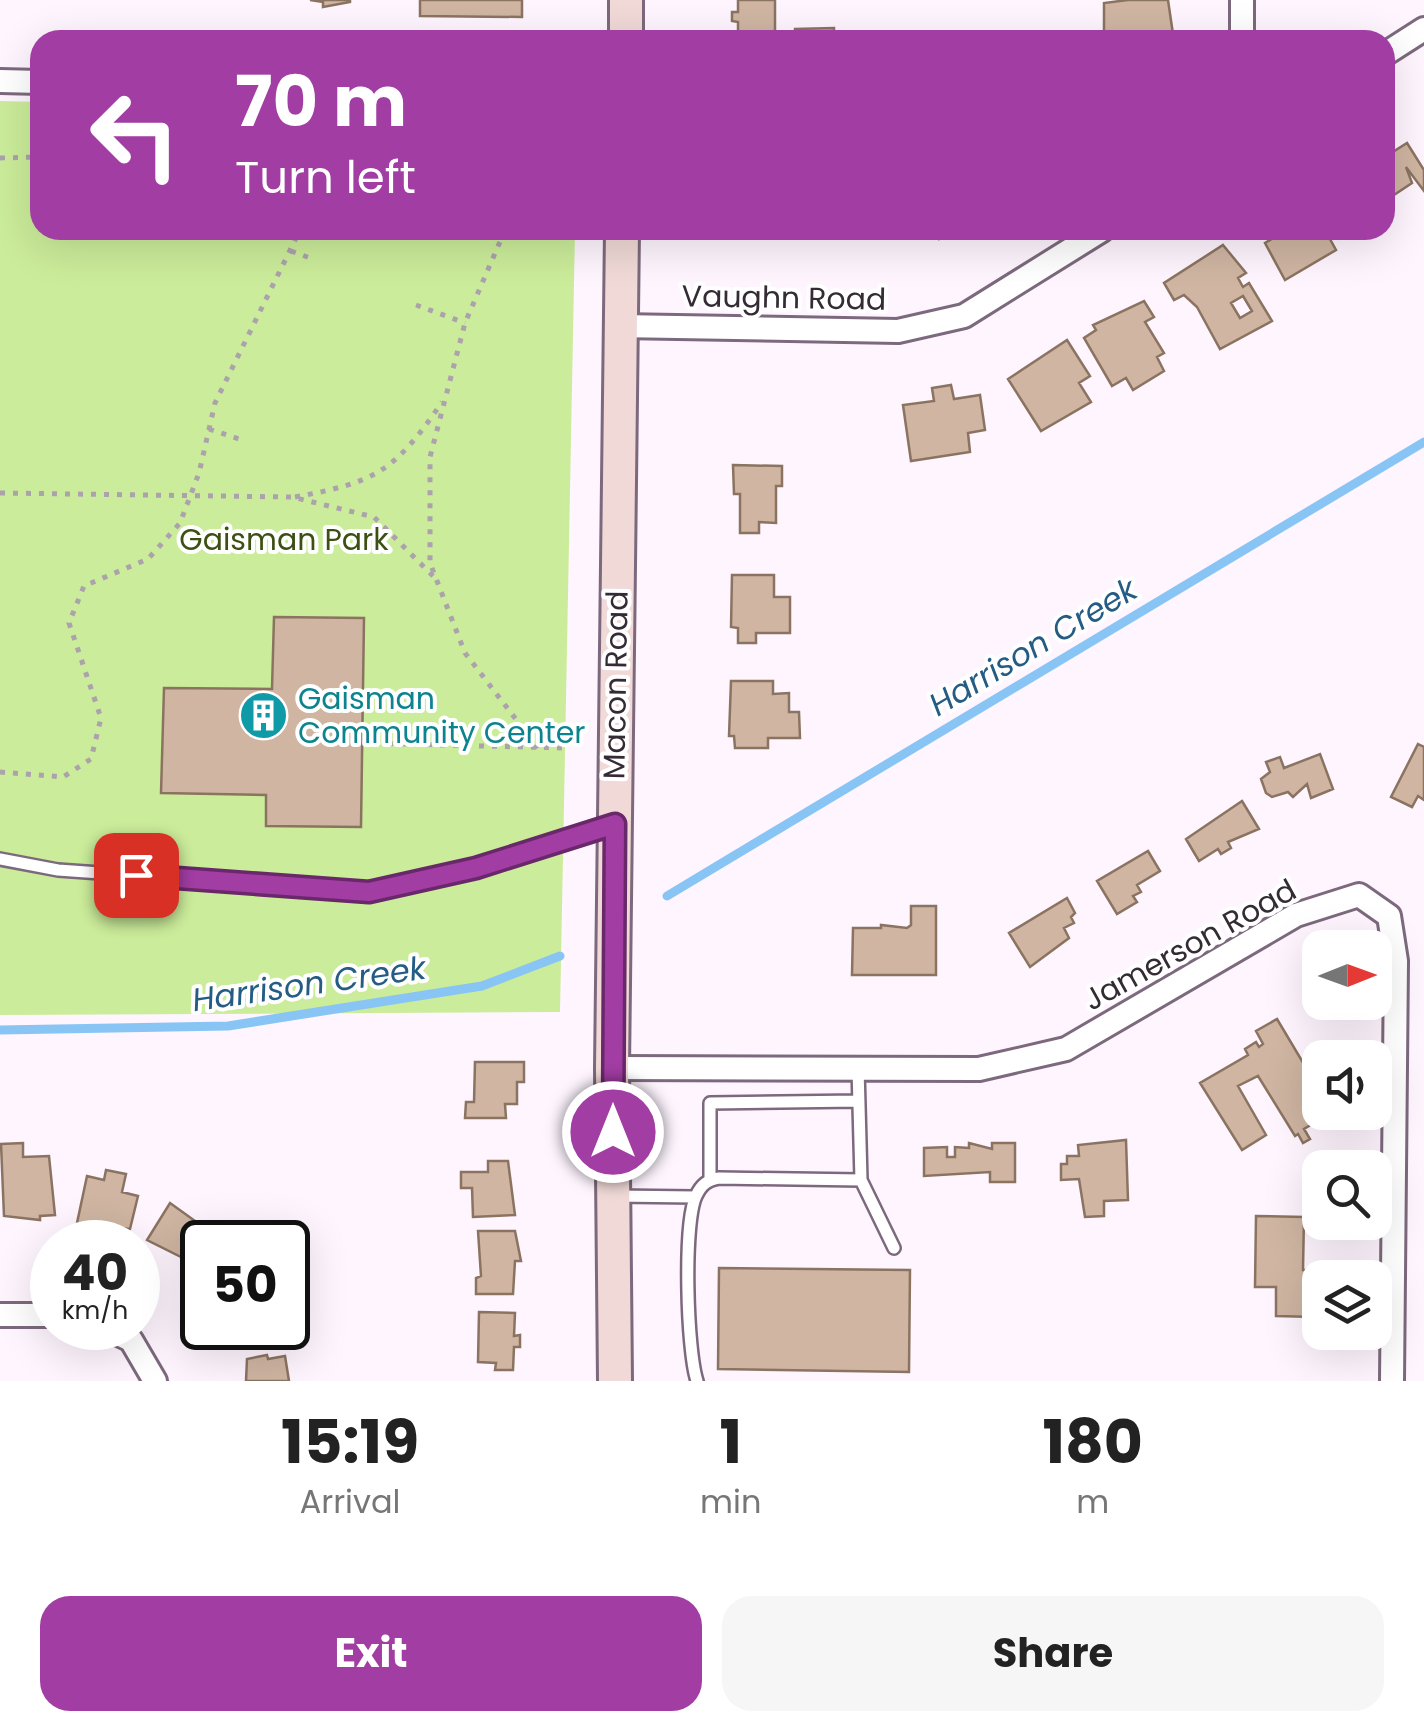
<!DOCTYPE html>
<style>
:root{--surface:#fff;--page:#f6f6f6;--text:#222;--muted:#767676;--accent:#a13da3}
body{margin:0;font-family:Poppins,sans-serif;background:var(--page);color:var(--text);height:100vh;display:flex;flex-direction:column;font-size:38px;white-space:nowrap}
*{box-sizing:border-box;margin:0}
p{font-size:32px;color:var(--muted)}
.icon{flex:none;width:55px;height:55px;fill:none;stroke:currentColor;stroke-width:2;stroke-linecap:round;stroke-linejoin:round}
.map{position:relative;height:1381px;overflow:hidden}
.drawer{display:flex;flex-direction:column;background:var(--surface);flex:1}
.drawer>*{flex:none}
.top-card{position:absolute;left:30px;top:30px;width:1365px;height:210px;border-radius:30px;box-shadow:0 10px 40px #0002;background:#a13da3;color:#fff;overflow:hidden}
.needle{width:65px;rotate:89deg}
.fabs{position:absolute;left:1302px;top:930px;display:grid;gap:20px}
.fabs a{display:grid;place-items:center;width:90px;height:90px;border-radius:20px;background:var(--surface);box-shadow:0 10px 40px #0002;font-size:50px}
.speed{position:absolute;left:30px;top:1220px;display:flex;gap:20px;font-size:50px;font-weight:700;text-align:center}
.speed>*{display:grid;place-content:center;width:130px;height:130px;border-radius:50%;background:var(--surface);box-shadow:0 10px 40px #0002;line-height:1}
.speed small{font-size:25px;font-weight:400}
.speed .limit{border:5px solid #111;border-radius:15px;background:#fff;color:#111}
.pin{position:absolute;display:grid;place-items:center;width:85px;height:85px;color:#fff;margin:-42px;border-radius:20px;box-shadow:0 5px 15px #0006}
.me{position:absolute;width:110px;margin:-55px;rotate:0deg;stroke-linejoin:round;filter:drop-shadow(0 0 8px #0008)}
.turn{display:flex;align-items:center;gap:35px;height:210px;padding:0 40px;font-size:45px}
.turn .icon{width:130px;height:130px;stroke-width:2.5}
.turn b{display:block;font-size:70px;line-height:85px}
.eta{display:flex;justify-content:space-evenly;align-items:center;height:170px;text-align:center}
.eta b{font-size:60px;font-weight:700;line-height:70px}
.cta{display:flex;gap:20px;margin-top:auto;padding:20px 40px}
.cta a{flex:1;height:115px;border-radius:30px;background:var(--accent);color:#fff;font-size:40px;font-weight:700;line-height:115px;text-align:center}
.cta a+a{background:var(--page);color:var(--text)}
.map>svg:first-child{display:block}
</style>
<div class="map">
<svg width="1424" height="1381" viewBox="0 0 1424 1381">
<rect width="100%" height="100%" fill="#fef5ff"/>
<path fill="#cbec9a" d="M0,101l40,1v128h535l-15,782 -560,3z"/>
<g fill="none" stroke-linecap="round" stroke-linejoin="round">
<path stroke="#88c5f5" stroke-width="9" d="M667,896l757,-454
M0,1030l228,-4 254,-40 78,-30"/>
</g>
<path fill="#cfb5a2" stroke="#8b7361" stroke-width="2.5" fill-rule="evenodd" d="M310,0h40v2l-27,5v-5z
M420,0h102v17l-102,-1z
M738,0h37v40h-37v-18l-6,-1v-9h6z
M1128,0h40l5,34h-69v-31z
M834,28v12h-39v-11z
M1407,143l17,27v21l-18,-24 6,16 -27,18v-44z
M933,230h21l-15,9z
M1287,230h38l11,20 -51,30 -20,-37z
M1223,245l23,28 -8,5 5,9 6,-4 23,38 -52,28 -23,-42 -13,-12 -10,5 -10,-17zM1243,296l9,15 -12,7 -9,-15z
M1144,301l10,16 -9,5 19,31 -7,4 7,14 -31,19 -7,-12 -14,8 -28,-48 12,-8 -3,-5z
M1067,340l23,36 -11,7 12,19 -50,29 -33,-52z
M951,385l3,14 26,-4 5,35 -17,3 2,19 -59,9 -8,-56 31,-4 -2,-13z
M733,465l49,1v20h-6v37l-17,-1v11h-19v-39h-6z
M732,575h42v22h16v36h-34v10h-18v-15l-7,-1z
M274,617l90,1 -3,209 -95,-1v-31l-105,-2 3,-105 108,1z
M731,681h42v13l16,-1v19h10l1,26h-32v10h-33l-1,-12h-5z
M1418,744l6,3v53l-6,-4 -6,11 -21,-10z
M1320,754l13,35 -22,9 -4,-14 -14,13 -5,-5 -16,5 -6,-4 -5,-14 9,-7 -4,-10 14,-5 4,11z
M1242,801l17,28 -31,13 3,6 -10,6 -3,-5 -19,12 -13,-22z
M1148,851l12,20 -23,14 4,7 -8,4 4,6 -20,12 -20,-33z
M1067,898l8,15 -4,4 3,6 -10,5 5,10 -39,29 -21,-34z
M911,906h25v69h-84l1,-47h28v-3l26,3 4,-3z
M1277,1019l43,72 -7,8 11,18 -20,12 6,10 -7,4 -5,-9 -3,2 -37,-60 -20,10 28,49 -24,15 -42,-67 48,-28 -3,-6 11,-7 3,5 4,-3 -7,-13z
M475,1062h49v20h-7v22h-12l1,14h-41l1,-16h8z
M1126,1140l2,60 -24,1v15l-19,1 -6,-38 -18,1v-16h6v-8h12l-1,-11z
M23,1143v14l26,-1 6,59 -15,1v4l-36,-4 -3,-72z
M969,1143l23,6v-6h23v39h-25v-10l-66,4v-28l23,-1v10h8v-10l14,1z
M488,1161h20l7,54 -42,2 -1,-29h-11v-16h27z
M106,1170l20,4 -4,18 16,4 -8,33 -53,-6 10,-47 17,4z
M170,1203l39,28 -8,13v23l-54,-27z
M1256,1216l48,1 -1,53h9l3,47 -39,-1v-29h-21z
M478,1231h37l6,30h-6l-2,33h-37v-16l5,-2z
M719,1268l191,2 -1,102 -191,-3z
M479,1312l36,1 -1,23 6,-1v12h-6l-1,23h-18l1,-7 -18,-1z
M267,1355l1,4 17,-3 4,25h-43l1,-22z"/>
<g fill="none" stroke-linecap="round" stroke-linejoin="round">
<defs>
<path id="lane" d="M0,859l58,11 311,22 107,-24 135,-42
M710,1180v-77l149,-2
M861,1180l33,68
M615,1196l80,1
M697,1381c-10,-30 -14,-157 -1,-185 5,-11 11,-16 23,-18l142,2 -3,-112"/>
<path id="street" d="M1242,40v-40
M1385,54l39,-25
M0,81l40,1
M619,326l279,5 66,-15 138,-86
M612,1068l367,1 87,-20 230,-134 63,-20 30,21 7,45 -4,420
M0,1315h52
M106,1328l25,12 24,41"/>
<path id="secondary" d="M626,40v-40
M615,1381l-3,-313 10,-838"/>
</defs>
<use href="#lane" stroke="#7d697d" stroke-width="16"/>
<use href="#street" stroke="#7d697d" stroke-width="28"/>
<use href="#secondary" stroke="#7d697d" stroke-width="38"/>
<path stroke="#aba2ac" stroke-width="5" stroke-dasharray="5 8" stroke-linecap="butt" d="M0,158l40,-1
M505,230l-40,93 -35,134v106l35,90 73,95
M291,251l19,7
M416,305l49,18
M209,429l30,10
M0,493l292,4 82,20 60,60
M295,497c82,-15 100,-26 147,-95
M362,743l203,5
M0,772l63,5 28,-18 10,-41 -32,-95 15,-37 64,-27 32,-36 19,-50 16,-70 85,-173"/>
<use href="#lane" stroke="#fff" stroke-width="11"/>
<use href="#street" stroke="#fff" stroke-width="22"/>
<use href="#secondary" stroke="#f0d9d7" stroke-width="32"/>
</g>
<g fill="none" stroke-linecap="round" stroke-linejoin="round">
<defs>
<path id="route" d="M136,875l233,17 107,-24 139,-44 -2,308"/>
</defs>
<use href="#route" stroke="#69286a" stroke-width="25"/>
<use href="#route" stroke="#a13da3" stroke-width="18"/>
</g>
<defs>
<symbol id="building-disc" viewBox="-11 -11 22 22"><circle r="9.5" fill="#0f9aa8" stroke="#fff"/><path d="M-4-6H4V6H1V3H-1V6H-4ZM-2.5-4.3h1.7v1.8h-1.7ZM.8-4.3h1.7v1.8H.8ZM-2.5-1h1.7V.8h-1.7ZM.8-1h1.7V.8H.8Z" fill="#fff"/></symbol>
</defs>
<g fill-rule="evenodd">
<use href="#building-disc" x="236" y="688" width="55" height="55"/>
</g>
<g text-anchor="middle" stroke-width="8" stroke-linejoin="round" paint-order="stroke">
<g font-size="30" fill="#342b34" stroke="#fff">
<text transform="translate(784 298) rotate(1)" y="10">Vaughn Road</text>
<text transform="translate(616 685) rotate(-89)" y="10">Macon Road</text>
<text transform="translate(1190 945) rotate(-29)" y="10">Jamerson Road</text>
</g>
<g font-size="30" fill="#3c5014" stroke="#fff">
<text x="284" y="550">Gaisman Park</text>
</g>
<g font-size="30" fill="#0d838f" stroke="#fff" text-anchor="start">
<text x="298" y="709">Gaisman<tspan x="298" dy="34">Community Center</tspan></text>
</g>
<g font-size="32" font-style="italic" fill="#245c84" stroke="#fff">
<text transform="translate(1033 647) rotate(-31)" y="11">Harrison Creek</text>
<text transform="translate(309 984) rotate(-8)" y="11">Harrison Creek</text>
</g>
</g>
</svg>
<div class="fabs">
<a><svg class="needle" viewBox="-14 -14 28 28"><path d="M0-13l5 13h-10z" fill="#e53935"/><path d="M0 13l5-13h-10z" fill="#767676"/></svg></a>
<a><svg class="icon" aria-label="sound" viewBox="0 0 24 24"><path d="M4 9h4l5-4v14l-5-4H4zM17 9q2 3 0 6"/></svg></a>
<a><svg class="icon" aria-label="search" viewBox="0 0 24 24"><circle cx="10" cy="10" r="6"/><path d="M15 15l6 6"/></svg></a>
<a><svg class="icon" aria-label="layers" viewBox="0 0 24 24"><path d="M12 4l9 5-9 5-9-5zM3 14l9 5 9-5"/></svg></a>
</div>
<div class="speed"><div>40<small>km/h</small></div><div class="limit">50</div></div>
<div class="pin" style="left:136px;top:875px;background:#d93025"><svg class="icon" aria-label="arrive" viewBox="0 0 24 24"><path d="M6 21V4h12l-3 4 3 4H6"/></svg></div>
<svg class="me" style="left:613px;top:1132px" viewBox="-20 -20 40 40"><circle r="17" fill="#a13da3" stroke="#fff" stroke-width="3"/><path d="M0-11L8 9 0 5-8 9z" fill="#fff"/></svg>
<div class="top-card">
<div class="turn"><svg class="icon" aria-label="left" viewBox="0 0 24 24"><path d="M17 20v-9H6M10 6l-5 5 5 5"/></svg><div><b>70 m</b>Turn left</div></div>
</div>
</div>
<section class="drawer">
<div class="eta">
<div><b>15:19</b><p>Arrival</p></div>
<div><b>1</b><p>min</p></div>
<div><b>180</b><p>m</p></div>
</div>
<div class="cta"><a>Exit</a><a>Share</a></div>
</section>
